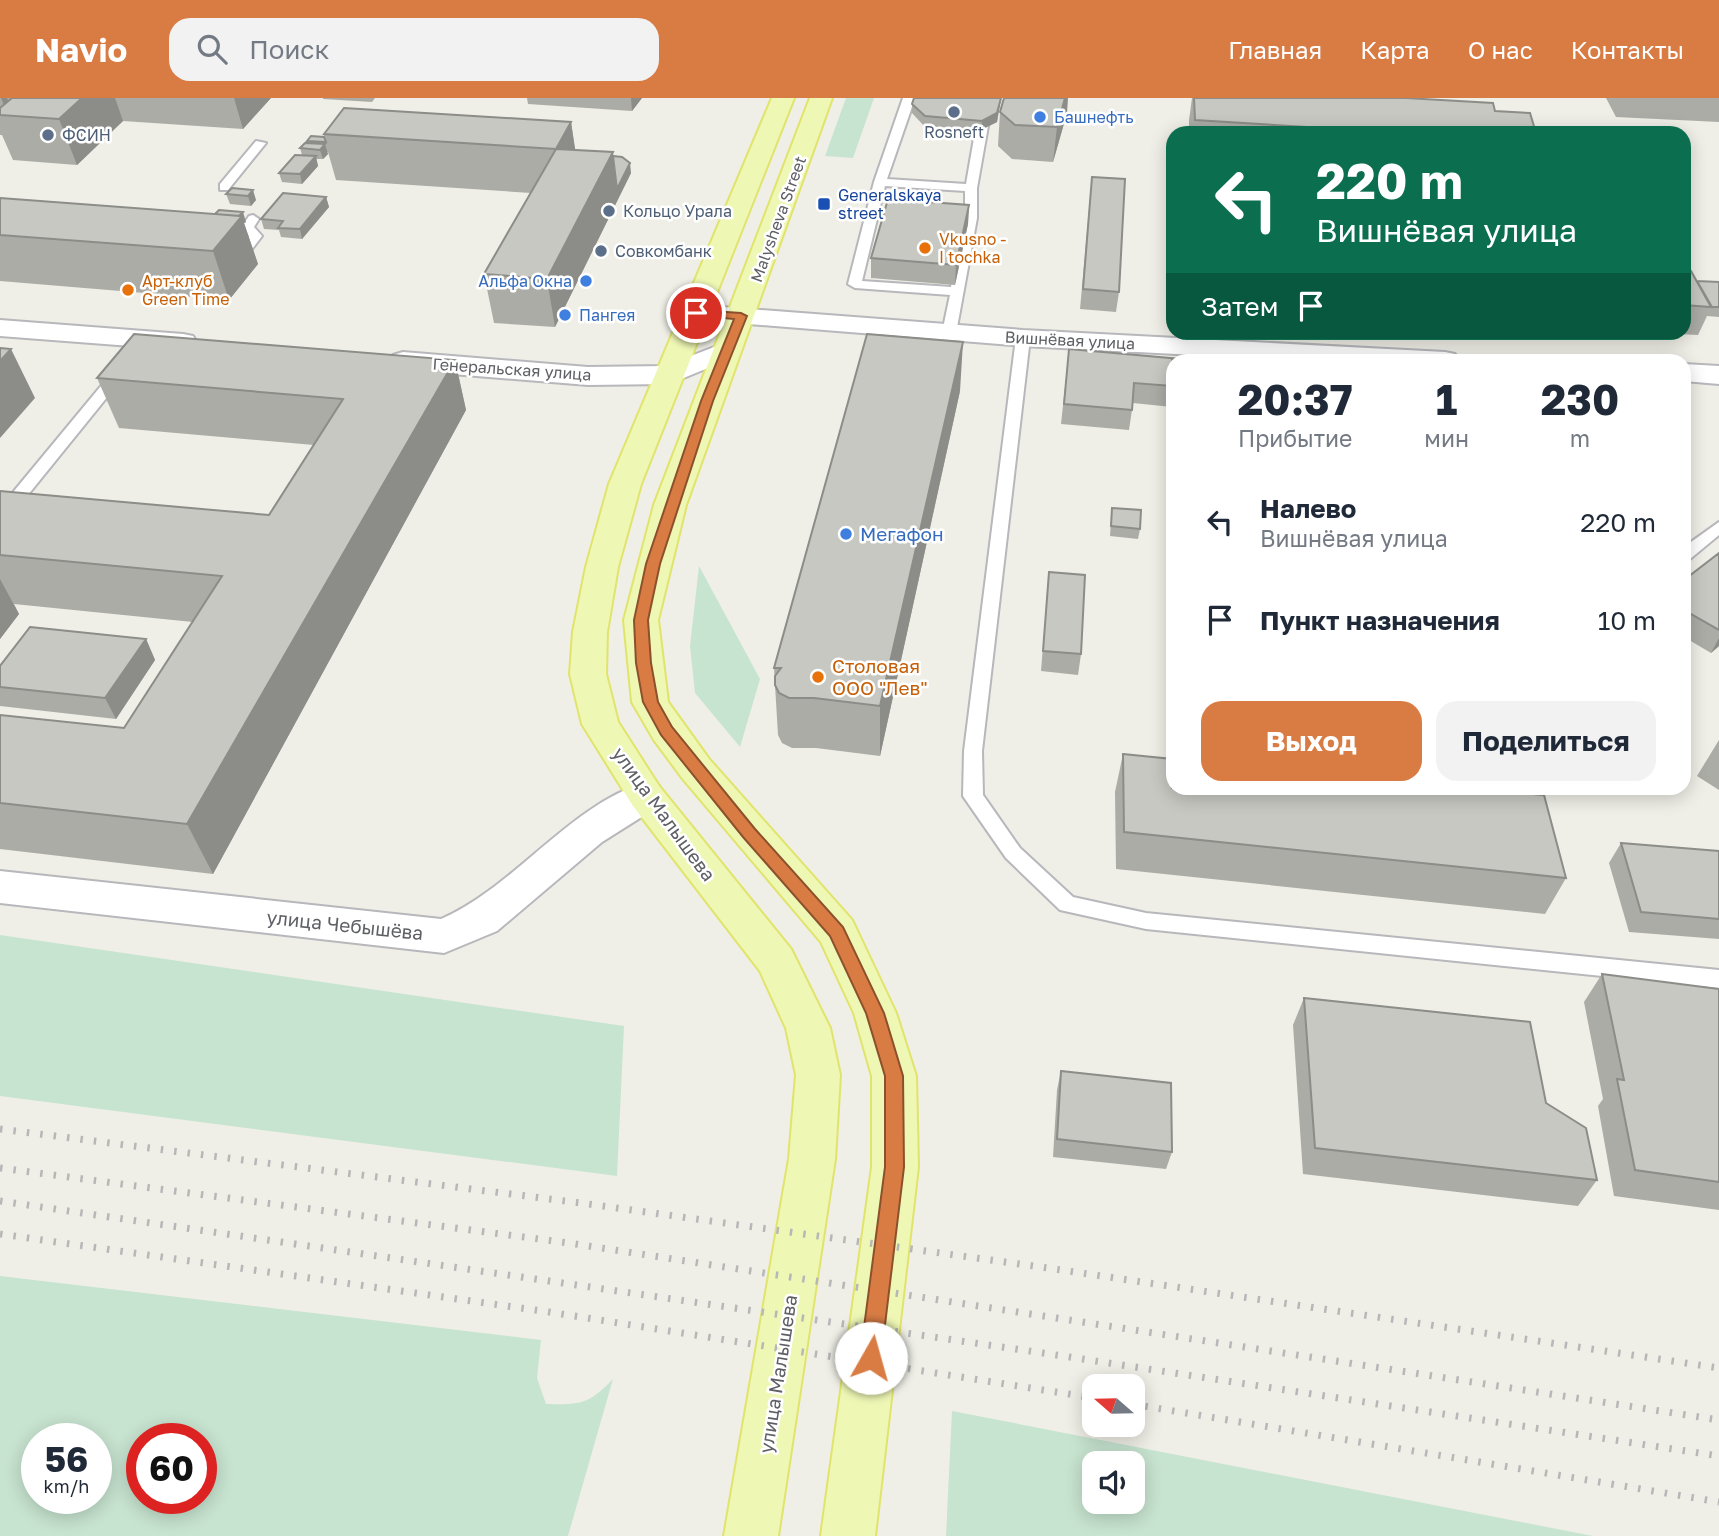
<!DOCTYPE html>
<html lang="ru">
<meta charset="utf-8">
<style>
:root{--surface:#fff;--page:#f2f2f3;--text:#1f2937;--muted:#747a83;--accent:#d87c44}
body{margin:0;font-family:"Golos Text",sans-serif;background:var(--page);color:var(--text);height:100vh;display:flex;flex-direction:column;font-size:26px;white-space:nowrap}
*{box-sizing:border-box;margin:0}
p{font-size:23px;color:var(--muted)}
.icon{flex:none;width:38px;height:38px;fill:none;stroke:currentColor;stroke-width:2;stroke-linecap:round;stroke-linejoin:round}
.map{position:relative;flex:1;overflow:hidden}
.details{position:absolute;left:1166px;top:256px;width:525px;height:441px;display:flex;flex-direction:column;background:var(--surface);border-radius:21px;box-shadow:0 4px 18px #0003}
.details>*{flex:none}
.banner{position:absolute;left:1166px;top:28px;width:525px;height:214px;border-radius:21px;box-shadow:0 4px 18px #0003;background:#0b6e4f;color:#fff;overflow:hidden}
.needle{width:46px;rotate:290deg}
.tools{position:absolute;left:1082px;top:1276px;display:grid;gap:14px}
.tools a{display:grid;place-items:center;width:63px;height:63px;border-radius:14px;background:var(--surface);box-shadow:0 4px 18px #0003;font-size:35px}
.speed{position:absolute;left:21px;top:1325px;display:flex;gap:14px;font-size:35px;font-weight:700;text-align:center}
.speed>*{display:grid;place-content:center;width:91px;height:91px;border-radius:50%;background:var(--surface);box-shadow:0 4px 18px #0003;line-height:1}
.speed small{font-size:18px;font-weight:400}
.speed .limit{border:10px solid #d22;background:#fff;color:#111}
.pin{position:absolute;display:grid;place-items:center;width:60px;height:60px;color:#fff;margin:-30px;border:4px solid #fff;border-radius:50%;box-shadow:0 2px 7px #0007}
.me{position:absolute;width:77px;margin:-38px;rotate:7deg;stroke-linejoin:round;filter:drop-shadow(0 0 5px #0008)}
.turn{display:flex;align-items:center;gap:24px;height:147px;padding:0 35px;font-size:32px}
.turn .icon{width:91px;height:91px;stroke-width:2.5}
.turn b{display:block;font-size:49px;line-height:60px}
.then{display:flex;align-items:center;height:66px;padding:0 35px;background:#0003;gap:14px;font-size:26px}
.eta{display:flex;justify-content:space-evenly;align-items:center;height:119px;text-align:center}
.eta b{font-size:42px;font-weight:700;line-height:49px}
.button{display:flex;gap:14px;margin-top:auto;padding:14px 35px}
.button a{flex:1;height:80px;border-radius:21px;background:var(--accent);color:#fff;font-size:28px;font-weight:700;line-height:80px;text-align:center}
.button a+a{background:var(--page);color:var(--text)}
ul{padding:0;list-style:none}
li{display:flex;align-items:center;gap:21px;height:98px;padding:0 35px}
li div{flex:1}
li b{display:block;font-size:26px}
li em{font-style:normal}
header{display:flex;align-items:center;gap:42px;box-sizing:border-box;height:98px;padding:0 35px;background:var(--accent);color:#fff}
header strong{font-size:33px}
nav{display:flex;gap:38px;margin-inline-start:auto;font-size:24px}
.search{width:490px;height:63px;background:var(--page);display:flex;align-items:center;gap:18px;box-sizing:border-box;padding:0 24px;border-radius:21px;color:var(--muted);font-size:26px}
.map>svg:first-child{display:block}
</style>
<header>
<strong>Navio</strong>
<div class="search"><svg class="icon" aria-label="search" viewBox="0 0 24 24"><circle cx="10" cy="10" r="6"/><path d="M15 15l6 6"/></svg>Поиск</div>
<nav><a>Главная</a><a>Карта</a><a>О нас</a><a>Контакты</a></nav>
</header>
<div class="map">
<svg width="1719" height="1438" viewBox="0 0 1719 1438">
<rect width="100%" height="100%" fill="#efefe7"/>
<path fill="#c7e4d0" fill-rule="evenodd" d="M846,0h28l-21,60 -28,-2z
M699,468l61,113 -20,68 -45,-54 -5,-47z
M0,837l624,91 -7,150 -617,-80z
M0,1178l541,64 -4,38 9,26c35,1 43,0 67,-25l-45,157h-568zM96,1340v60h-59v-60zM201,1340v60h-59v-60z
M952,1313l641,125h-647zM1132,1365v39h-38v-39z"/>
<g fill="none" stroke-linecap="round" stroke-linejoin="round">
<defs>
<path id="service" d="M903,0h12l-28,81 79,5 15,-86h12l-16,90v30l-21,115 -7,4 -7,-4 8,-38 -95,-7 -7,-4 26,-102zM885,88l80,5v27l-14,69 -89,-6z
M256,43l10,2 -38,47h-8v-6z
M253,117l6,4 -5,8 8,9 -16,21h-10l-1,-3 14,-18 -8,-8 8,-12z
M1023,236l7,4 -48,413 1,44 37,53 53,49 73,16 573,57v18l-573,-59 -86,-19 -54,-52 -43,-62 1,-45 52,-413z
M120,270l5,1v6l-119,147 -6,1v-15l115,-139z
M1719,424v13l-29,24 -6,1v-13z"/>
<path id="minor" d="M696,207l327,25 422,22 10,2 4,6h-166l-270,-14 -337,-27 -4,-6 4,-6z
M0,222l183,14 10,2 4,6 -4,6 -10,2 -183,-14z
M727,244l10,2 4,6 -4,6 -68,28 -81,1 -185,-15 -10,-3 -4,-6 4,-6 10,-3 185,15 77,-1z
M1684,266l35,2v18l-35,-3z
M646,684l13,4 6,10 -6,10 -57,36 -105,89 -53,22 -444,-50v-32l441,48c74,-32 127,-113 205,-137z"/>
<path id="primary" d="M772,0h22l-153,386 -23,83 -11,65 -1,42 12,48 41,64 132,163 39,79 10,47 -5,84 -57,377h-54l65,-377 7,-84 -10,-47 -26,-57 -127,-165 -51,-82 -12,-50 3,-42 13,-65 23,-83z
M810,0h22l-146,407 -28,115 10,82 41,57 143,161 44,93 20,63 2,91 -43,369h-54l51,-369v-91l-18,-63 -33,-71 -138,-163 -29,-39 -22,-38 -8,-82 30,-115z"/>
</defs>
<use href="#service" stroke="#b7b7bc" stroke-width="4"/>
<use href="#minor" stroke="#b7b7bc" stroke-width="4"/>
<use href="#primary" stroke="#e1e46c" stroke-width="4"/>
<use href="#service" fill="#fff" fill-rule="evenodd"/>
<use href="#minor" fill="#fff" fill-rule="evenodd"/>
<use href="#primary" fill="#eef7b4" fill-rule="evenodd"/>
<path stroke="#b7b7b8" stroke-width="7" stroke-dasharray="2.5 11" stroke-linecap="butt" d="M0,1031l581,74 467,65 671,100
M0,1070l569,75 1150,177
M0,1103l1043,152 676,103
M0,1136l549,78 545,86
M1132,1306l587,98"/>
</g>
<path fill="#acaca7" d="M0,0h271l-28,31 -120,-8 -46,44 -64,-5 -11,-25h-2z
M323,0h52l-3,4 -49,-3z
M527,0h115l-10,13 -104,-7z
M914,0h87l-4,24 -16,8 -57,-4 -12,-13v-9z
M1192,0h214l89,13 41,22h-347v-13z
M1606,0h113v24l-103,-5z
M1000,14l67,1 -14,49 -41,-3 -14,-13z
M571,24l4,28 38,6 18,17 -76,154 -61,-4 -10,-49 47,-81 -195,-13 -8,-28h-1l1,2 -5,5h-7l2,7 -16,18 -20,-2 -3,-9 23,-18 -2,-7 7,-5v-2l17,-4v-3z
M1092,79l27,115 -3,20 -36,-3z
M232,90l24,12 -5,6 -21,-2 -4,-10z
M326,99l3,10 -27,32 -21,-2 -2,-7 -15,-1 -3,-10z
M0,100l246,24 -2,1 14,41 -29,36 -229,-19z
M969,107l-1,19 -13,61 -84,-7v-20z
M1684,172l13,11 22,1v35l-12,-1 -9,19 -62,-3h48z
M1069,251l103,11v47l-39,-4 -4,27 -68,-6z
M455,262l11,50 -253,464 -213,-25v-134l124,13 69,-106 -179,-18 5,10 -19,25v-148l269,24 45,-70 -195,-17 -22,-50z
M960,293l-80,365 -64,-8h-24l-10,-5 -4,-8 -4,-67z
M1112,410l28,21 -2,10 -28,-3z
M1719,455v93l-8,7 -27,-16v-57z
M1049,474l32,82 -3,21 -37,-4z
M146,541l9,21 -39,59 -116,-13v-40z
M1719,642v50l-22,-14z
M1123,656l443,124 -21,36 -429,-45 -1,-77z
M1621,745l98,8v88l-90,-7 -20,-69z
M1602,876l117,15v221l-105,-14 -16,-90 5,-7 -19,-97z
M1304,900l242,105 51,77 -19,26 -275,-32 -10,-149z
M1061,973l111,81 -6,17 -113,-12 4,-67z"/>
<path fill="#8c8c88" d="M1,0h6l8,18 -7,-1z
M82,0h33l8,23 -46,44 -18,-46z
M234,0h37l-28,31z
M631,0h11l-10,13z
M1001,0l-4,24 -16,8 1,-9z
M1065,0h3l-1,15 -14,49 4,-35z
M571,24l7,46 -22,-19z
M325,46l3,10 -5,5 -3,-9z
M613,54l4,37 13,-26 1,10 -76,154 -8,-48z
M316,58l2,10 -16,18 -2,-10z
M253,92l3,10 -5,6 -3,-10z
M326,99l3,10 -27,32 -2,-10z
M969,107l-1,19 -13,61 1,-20z
M243,114l3,10 -2,1 14,41 -29,36 -16,-49z
M963,244l-3,49 -80,365v-50z
M11,251l24,49 -35,40v-77z
M455,262l11,50 -253,464 -26,-50z
M0,481l19,35 -19,25z
M1719,540v8l-8,7z
M146,541l9,21 -39,59 -11,-21z"/>
<path fill="#c8c8c2" stroke="#8c8c88" stroke-width="2" d="M12,0h70l-23,21 -59,-4v-7z
M914,0h87l-4,15 -15,8 -57,-5 -13,-12z
M1004,0h61l-8,29 -42,-2 -15,-13z
M1194,0h212l87,5 2,8 35,2 6,20h-131l-210,-13z
M344,10l227,14 -15,27 -232,-15z
M311,38l13,1 2,5 -19,-1z
M305,45l20,1 -5,6 -20,-2z
M556,51l57,3 -66,127 -63,-5z
M295,57l21,1 -16,18 -21,-1z
M613,58l9,1 8,6 -13,26z
M1092,79l33,2 -6,113 -36,-3z
M232,90l21,2 -5,6 -22,-2z
M283,95l43,4 -26,32 -22,-1 5,-7 -22,-2z
M0,100l242,18 -29,35 -213,-16z
M888,101l81,6 -13,60 -85,-7z
M219,112l24,2 -4,4 -24,-2z
M1684,172l7,1 20,36 -27,-2z
M1697,183l22,1v25h-7z
M134,236l321,26 -268,464 -187,-21v-88l124,13 98,-152 -222,-21v-64l269,24 74,-116 -246,-21z
M867,236l96,8 -83,364 -66,-8h-25l-10,-5 -4,-8v-9l6,-8h-7z
M0,250l11,1 -11,12z
M1069,251l112,10v1h-9v26l-38,-3 -2,27 -68,-6z
M1112,410l29,2 -1,19 -29,-3z
M1719,455v77l-35,-20v-30z
M1049,474l36,3 -4,79 -38,-3z
M30,529l116,12 -41,59 -105,-11v-21z
M1123,656l49,5v29h297l75,7 22,83 -442,-46z
M1621,745l98,8v68l-78,-7z
M1602,876l117,15v193l-84,-12 -18,-91 7,1z
M1304,900l226,24 16,81 40,25 11,52 -282,-32z
M1061,973l110,12 1,69 -115,-13z"/>
<path fill="#d87c44" stroke="#8c512c" stroke-width="2" d="M696,212l45,3 6,3 -34,85 -53,163 -12,56 3,43 7,39 14,25 83,102 88,98 41,86 19,63 1,91 -23,191 -3,7 -7,3 -8,-3 -3,-7 25,-191v-91l-19,-63 -36,-77 -87,-99 -82,-102 -18,-33 -7,-39 -2,-43 12,-56 55,-163 33,-82 -42,-4 -2,-2z"/>
<g fill="#5c6f8a" stroke="#fff" stroke-width="2.5">
<circle cx="954" cy="14" r="7"/>
<circle cx="48" cy="37" r="7"/>
<circle cx="609" cy="113" r="7"/>
<circle cx="601" cy="153" r="7"/>
</g>
<g fill="#3f7fe0" stroke="#fff" stroke-width="2.5">
<circle cx="1040" cy="19" r="7"/>
<circle cx="586" cy="183" r="7"/>
<circle cx="565" cy="217" r="7"/>
<circle cx="846" cy="436" r="7"/>
</g>
<rect fill="#1a4fb4" stroke="#fff" stroke-width="2.5" x="817" y="99" width="14" height="14" rx="3.5"/>
<g fill="#e8710a" stroke="#fff" stroke-width="2.5">
<circle cx="925" cy="150" r="7"/>
<circle cx="128" cy="192" r="7"/>
<circle cx="818" cy="579" r="7"/>
</g>
<g text-anchor="middle" stroke-width="5" stroke-linejoin="round" paint-order="stroke">
<g font-size="16" fill="#366cbe" stroke="#fff" text-anchor="start">
<text x="1054" y="25">Башнефть</text>
<text x="572" y="189" text-anchor="end">Альфа Окна</text>
<text x="579" y="223">Пангея</text>
</g>
<g font-size="16" fill="#4e5e75" stroke="#fff" text-anchor="start">
<text x="954" y="40" text-anchor="middle">Rosneft</text>
<text x="62" y="43">ФСИН</text>
<text x="623" y="119">Кольцо Урала</text>
<text x="615" y="159">Совкомбанк</text>
</g>
<g font-size="16" fill="#164399" stroke="#fff" text-anchor="start">
<text x="838" y="103">Generalskaya<tspan x="838" dy="18">street</tspan></text>
</g>
<g font-size="16" fill="#5f6066" stroke="#fff">
<text transform="translate(778 121) rotate(-70)" y="6">Malysheva Street</text>
<text transform="translate(1070 242) rotate(3)" y="6">Вишнёвая улица</text>
<text transform="translate(512 271) rotate(4)" y="6">Генеральская улица</text>
</g>
<g font-size="16" fill="#c56008" stroke="#fff" text-anchor="start">
<text x="939" y="147">Vkusno -<tspan x="939" dy="18">I tochka</tspan></text>
<text x="142" y="189">Арт-клуб<tspan x="142" dy="18">Green Time</tspan></text>
</g>
<g font-size="19" fill="#366cbe" stroke="#fff" text-anchor="start">
<text x="860" y="443">Мегафон</text>
</g>
<g font-size="19" fill="#c56008" stroke="#fff" text-anchor="start">
<text x="832" y="575">Столовая<tspan x="832" dy="22">ООО "Лев"</tspan></text>
</g>
<g font-size="19" fill="#5f6066" stroke="#fff">
<text transform="translate(664 716) rotate(54)" y="7">улица Малышева</text>
<text transform="translate(345 827) rotate(6)" y="7">улица Чебышёва</text>
<text transform="translate(778 1276) rotate(-81)" y="7">улица Малышева</text>
</g>
</g>
</svg>
<div class="tools">
<a><svg class="needle" viewBox="-14 -14 28 28"><path d="M0-13l5 13h-10z" fill="#e53935"/><path d="M0 13l5-13h-10z" fill="#747a83"/></svg></a>
<a><svg class="icon" aria-label="sound" viewBox="0 0 24 24"><path d="M4 9h4l5-4v14l-5-4H4zM17 9q2 3 0 6"/></svg></a>
</div>
<div class="speed"><div>56<small>km/h</small></div><div class="limit">60</div></div>
<div class="pin" style="left:696px;top:215px;background:#d93025"><svg class="icon" aria-label="arrive" viewBox="0 0 24 24"><path d="M6 21V4h12l-3 4 3 4H6"/></svg></div>
<svg class="me" style="left:871px;top:1260px" viewBox="-20 -20 40 40"><circle r="19" fill="#fff"/><path d="M0-13L10 11 0 6-10 11z" fill="#d87c44"/></svg>
<div class="banner">
<div class="turn"><svg class="icon" aria-label="left" viewBox="0 0 24 24"><path d="M17 20v-9H6M10 6l-5 5 5 5"/></svg><div><b>220 m</b>Вишнёвая улица</div></div>
<div class="then">Затем<svg class="icon" aria-label="arrive" viewBox="0 0 24 24"><path d="M6 21V4h12l-3 4 3 4H6"/></svg></div>
</div>
<section class="details">
<div class="eta">
<div><b>20:37</b><p>Прибытие</p></div>
<div><b>1</b><p>мин</p></div>
<div><b>230</b><p>m</p></div>
</div>
<ul>
<li><svg class="icon" aria-label="left" viewBox="0 0 24 24"><path d="M17 20v-9H6M10 6l-5 5 5 5"/></svg><div><b>Налево</b><p>Вишнёвая улица</p></div><em>220 m</em></li>
<li><svg class="icon" aria-label="arrive" viewBox="0 0 24 24"><path d="M6 21V4h12l-3 4 3 4H6"/></svg><div><b>Пункт назначения</b></div><em>10 m</em></li>
</ul>
<div class="button"><a>Выход</a><a>Поделиться</a></div>
</section>
</div>
